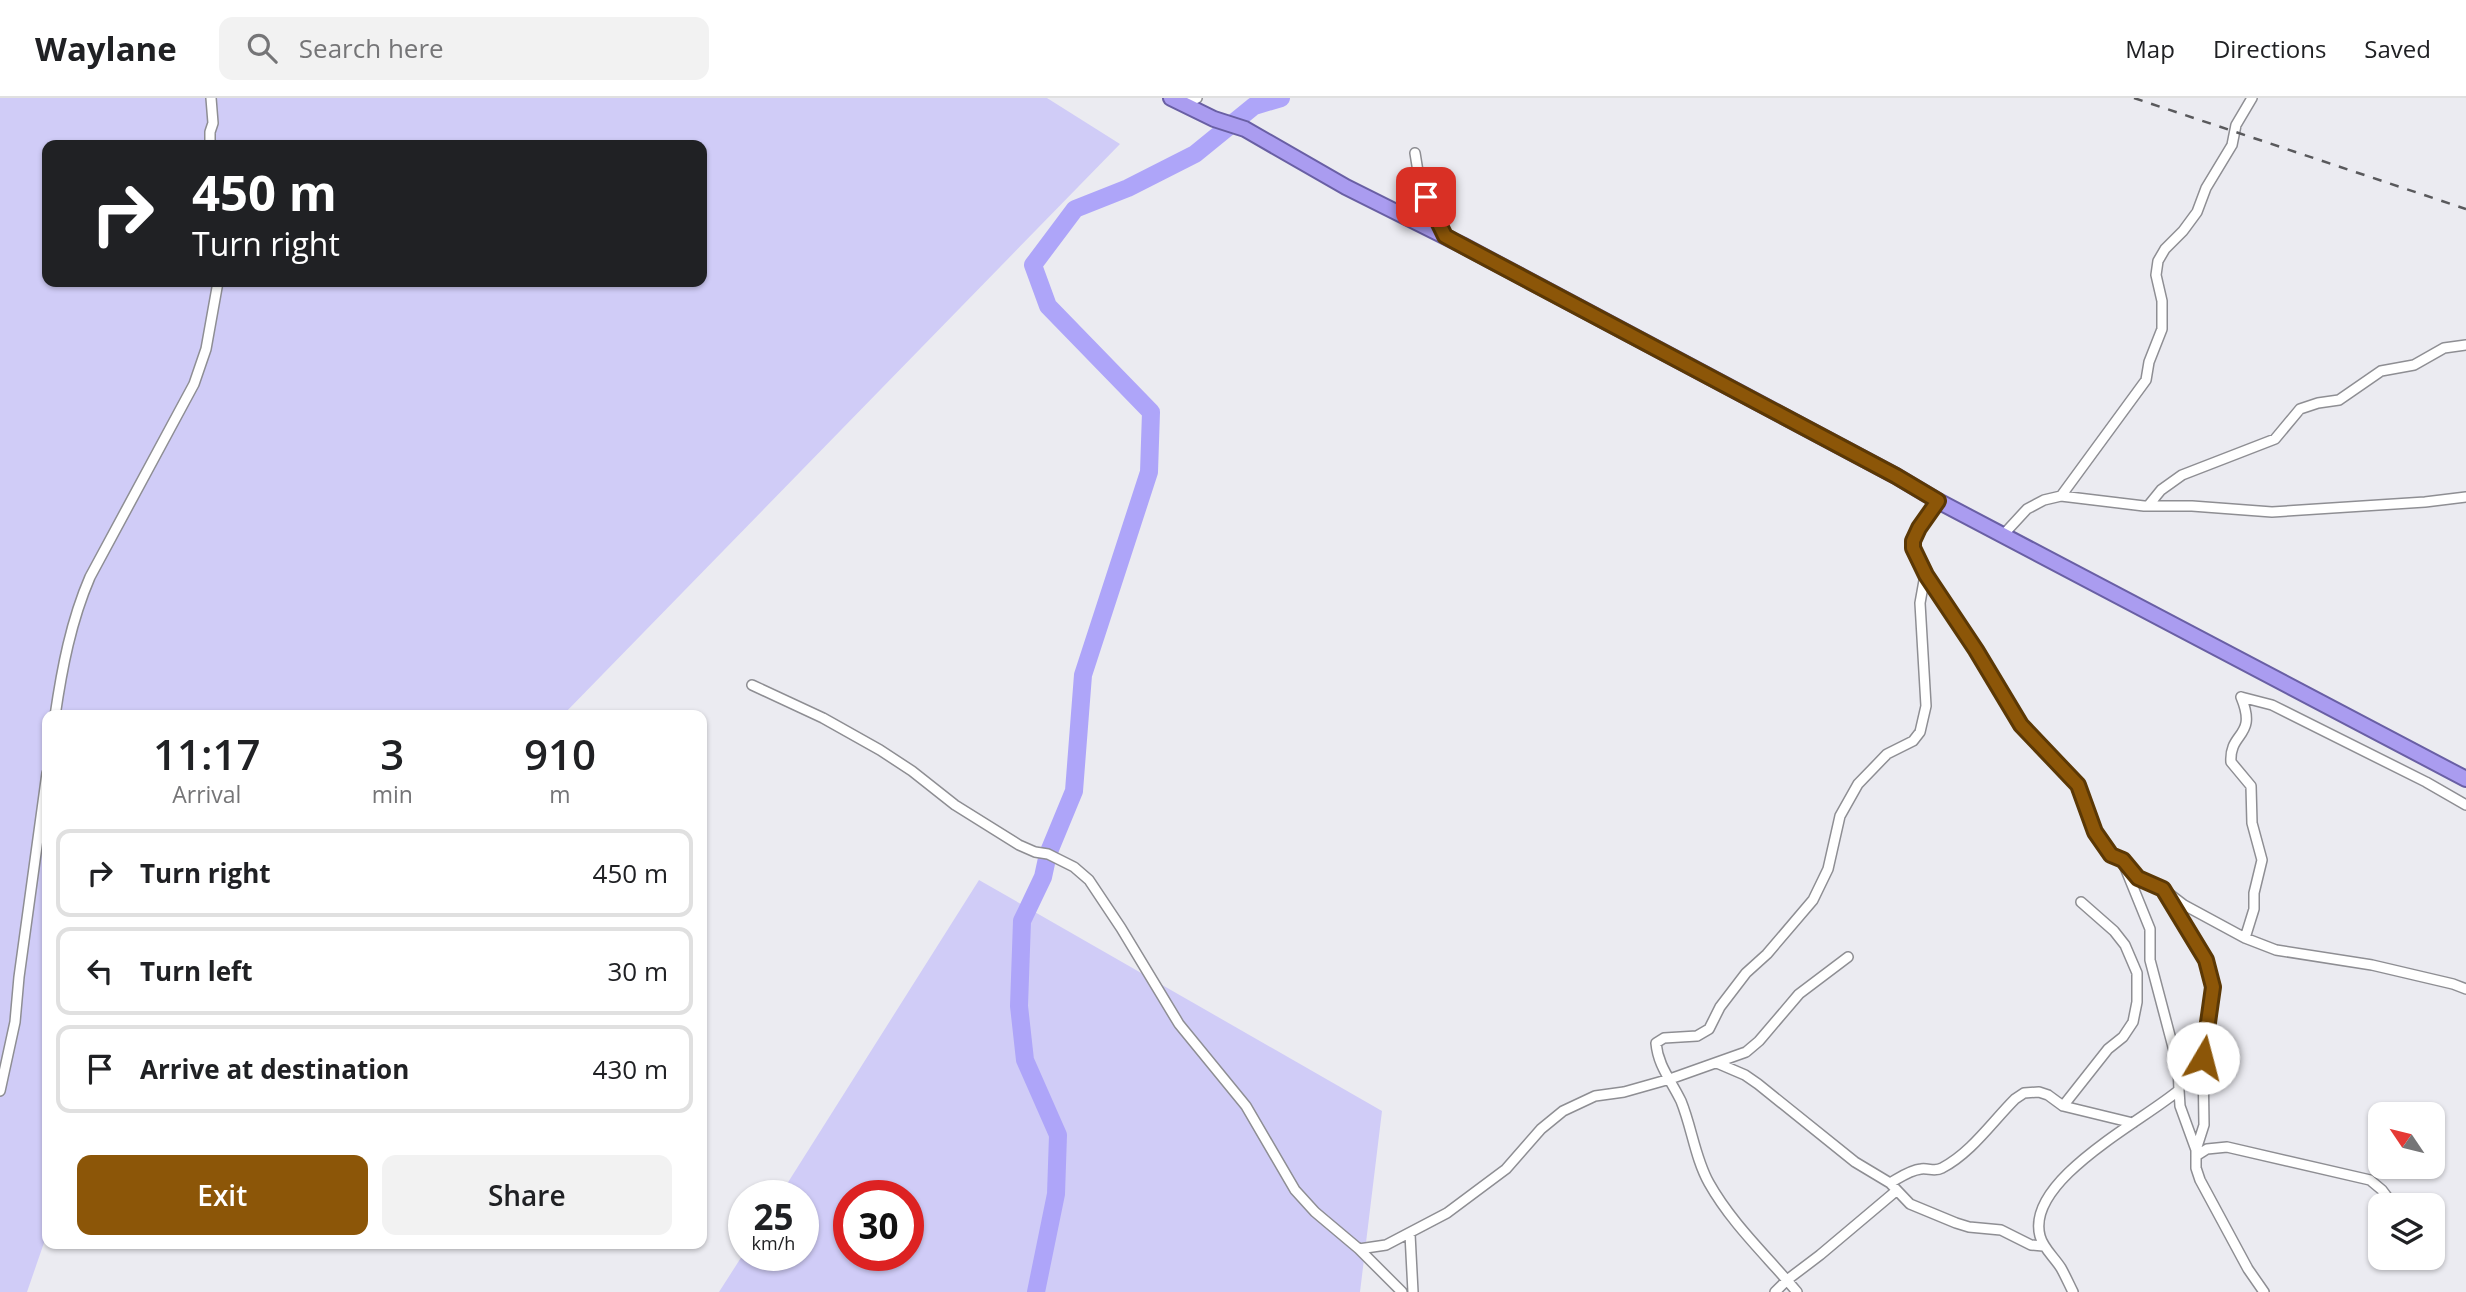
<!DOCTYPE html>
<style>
:root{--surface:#fff;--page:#f2f2f2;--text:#202124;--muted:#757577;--line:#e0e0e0;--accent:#8c5608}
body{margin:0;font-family:"Open Sans",sans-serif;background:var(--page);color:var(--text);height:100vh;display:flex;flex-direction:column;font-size:26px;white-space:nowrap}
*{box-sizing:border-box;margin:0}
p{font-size:23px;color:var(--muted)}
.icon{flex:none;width:38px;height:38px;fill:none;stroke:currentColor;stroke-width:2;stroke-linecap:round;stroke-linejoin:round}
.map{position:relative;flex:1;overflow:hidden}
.details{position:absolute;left:42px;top:612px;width:665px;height:539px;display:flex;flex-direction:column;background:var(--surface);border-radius:14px;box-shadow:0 2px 5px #0004}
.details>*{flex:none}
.hud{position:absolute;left:42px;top:42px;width:665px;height:147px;border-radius:14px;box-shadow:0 2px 5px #0004;background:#202124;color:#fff;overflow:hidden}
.needle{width:46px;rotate:305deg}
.tools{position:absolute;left:2368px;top:1004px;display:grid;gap:14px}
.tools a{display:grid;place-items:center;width:77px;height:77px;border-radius:14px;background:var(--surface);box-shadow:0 2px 5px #0004;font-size:35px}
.speed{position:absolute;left:728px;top:1082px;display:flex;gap:14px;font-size:35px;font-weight:700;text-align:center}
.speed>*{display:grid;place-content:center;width:91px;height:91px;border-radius:50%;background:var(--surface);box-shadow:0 2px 5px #0004;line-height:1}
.speed small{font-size:18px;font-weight:400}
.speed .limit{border:10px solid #d22;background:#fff;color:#111}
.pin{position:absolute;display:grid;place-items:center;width:60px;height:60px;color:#fff;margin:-30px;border-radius:14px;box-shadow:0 4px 10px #0006}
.me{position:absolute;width:77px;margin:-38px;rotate:8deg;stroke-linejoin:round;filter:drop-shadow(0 0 5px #0008)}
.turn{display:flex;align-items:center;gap:24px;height:147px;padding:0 35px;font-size:32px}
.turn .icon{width:91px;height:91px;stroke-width:2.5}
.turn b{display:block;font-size:49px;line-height:60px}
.eta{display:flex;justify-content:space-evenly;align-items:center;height:119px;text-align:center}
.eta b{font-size:42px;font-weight:600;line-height:49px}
.primary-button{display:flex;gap:14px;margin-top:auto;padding:14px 35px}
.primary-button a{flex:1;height:80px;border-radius:14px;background:var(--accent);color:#fff;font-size:28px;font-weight:600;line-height:80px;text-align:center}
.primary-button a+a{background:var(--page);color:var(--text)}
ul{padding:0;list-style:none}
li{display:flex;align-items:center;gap:21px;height:88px;margin:0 14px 10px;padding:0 21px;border:4px solid var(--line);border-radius:14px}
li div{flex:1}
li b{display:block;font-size:26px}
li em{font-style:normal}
header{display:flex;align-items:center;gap:42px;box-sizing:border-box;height:98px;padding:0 35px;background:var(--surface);border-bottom:2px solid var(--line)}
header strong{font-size:33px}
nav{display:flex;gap:38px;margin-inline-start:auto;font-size:24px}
.search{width:490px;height:63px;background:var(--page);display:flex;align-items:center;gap:18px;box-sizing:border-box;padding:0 24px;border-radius:14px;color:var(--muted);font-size:26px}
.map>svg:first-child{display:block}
</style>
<header>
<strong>Waylane</strong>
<div class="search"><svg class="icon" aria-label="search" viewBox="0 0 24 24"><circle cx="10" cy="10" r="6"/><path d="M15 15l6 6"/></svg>Search here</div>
<nav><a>Map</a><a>Directions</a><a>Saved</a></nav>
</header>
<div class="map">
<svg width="2466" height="1194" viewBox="0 0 2466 1194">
<rect width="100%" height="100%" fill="#ebebf1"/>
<path fill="#d0ccf7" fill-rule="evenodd" d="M0,0h1047l73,46 -558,572h-515v518l-20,58h-27zM47,47h655v137h-655z
M979,782l403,231 -22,181h-641l25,-39 59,2v-60h-23zM849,1097h59v60h-59z"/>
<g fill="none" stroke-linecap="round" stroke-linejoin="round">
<path stroke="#aea5f9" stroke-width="18" d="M1036,1194l20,-98 2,-59 -33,-75 -6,-54 3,-85 21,-44 5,-23 26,-63 9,-116 66,-203 2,-60 -103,-106 -15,-41 42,-56 53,-21 67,-34 59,-48 27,-8"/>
<defs>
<path id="minor" d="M1183,6l14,-6
M210,47v-13l3,-9 -2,-25
M1415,55l5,31 25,52
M2061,398l85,-116 3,-18 13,-33v-28l-6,-26 2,-14 7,-12 18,-18 14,-19 9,-24 26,-43 4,-20 16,-27
M1938,403c-13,18 -30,34 -22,57l105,167 57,60 17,47 16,23 12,5 15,18 25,11 21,16 61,33 31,12 96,15 81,19 13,5
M2148,408l13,-16 21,-15 93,-36 25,-30 18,-6 21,-3 42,-29 33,-6 30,-17 22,-3
M2003,437l24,-26 17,-9 17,-4 83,10h48l80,6 153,-10 41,-5
M752,587l71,33 57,32 32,21 43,34 64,40 16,7 13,2 26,13 15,13 32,48 58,96 67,82 49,84 20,22 44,37 43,43
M2241,599c17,41 -12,34 -10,65l20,24 1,37 10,37 -8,33v16l-9,29
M2241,599l31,8 154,77 40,23
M55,618c7,-48 16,-95 35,-139l104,-193 12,-35 12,-67
M2166,796l40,66 7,27 -10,71 1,67 -8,25v18l4,12 48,89 16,23
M1717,965l28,12 13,9 97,78 35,21 20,21 46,19 13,4 32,3 30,15 12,1
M2179,992l1,16 16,44
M0,993l15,-69 4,-45 28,-204
M2063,1008l45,-57 15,-12 10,-15 4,-20v-29l-12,-28 -11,-14 -33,-29
M2196,1058l11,-7 20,-2 143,33 12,10 12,16
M1890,1085c9,-5 20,-13 31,-14 8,-1 14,3 21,-1 29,-15 50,-46 73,-69l9,-6 15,-1 9,3 15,11 70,17
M1410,1136l3,58
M1359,1151l27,-4 61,-32 59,-44 35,-40 22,-18 32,-15 29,-4 46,-13 76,-27 13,-11 40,-47 49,-37
M1775,1194l12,-12 33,-25 76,-64
M1797,1194c-30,-36 -65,-68 -88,-109 -14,-25 -17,-55 -28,-82 -10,-21 -23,-35 -25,-58l8,-5 33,-2 12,-7 11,-22 26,-34 21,-19 46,-54 15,-31 12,-53 18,-32 29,-30 26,-13 7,-9 6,-26 -6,-103 5,-28
M2073,1194c-4,-8 -8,-17 -12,-24 -7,-11 -18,-20 -21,-32 -15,-56 103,-115 139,-146l-1,-24 -28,-106v-31l-26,-64"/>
<path id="trunk" d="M1171,0l43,21 31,10 101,58 116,58 434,231 42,25 528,278"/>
</defs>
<use href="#minor" stroke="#8e8e93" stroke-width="12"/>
<use href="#trunk" stroke="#695fa4" stroke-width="18"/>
<use href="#minor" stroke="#fff" stroke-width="9"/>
<use href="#trunk" stroke="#aa9cf0" stroke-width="14"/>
<path stroke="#59595c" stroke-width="2.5" stroke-dasharray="9 9" stroke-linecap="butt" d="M2134,0l332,111"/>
</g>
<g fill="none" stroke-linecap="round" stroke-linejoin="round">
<defs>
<path id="route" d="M1426,99l19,39 9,5 442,235 42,25 -19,27 -6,13v7l13,27 50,75 45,75 57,60 17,47 16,23 12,5 15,18 25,11 43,71 7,27 -10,71"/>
</defs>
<use href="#route" stroke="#5b3805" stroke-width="18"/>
<use href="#route" stroke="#8c5608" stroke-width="12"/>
</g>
</svg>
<div class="tools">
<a><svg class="needle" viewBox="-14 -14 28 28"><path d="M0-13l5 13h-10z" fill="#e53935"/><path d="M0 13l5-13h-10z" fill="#757577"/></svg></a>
<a><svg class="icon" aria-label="layers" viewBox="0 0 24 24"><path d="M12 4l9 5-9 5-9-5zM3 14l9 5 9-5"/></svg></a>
</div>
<div class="speed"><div>25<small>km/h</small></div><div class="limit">30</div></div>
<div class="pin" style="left:1426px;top:99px;background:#d93025"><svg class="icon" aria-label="arrive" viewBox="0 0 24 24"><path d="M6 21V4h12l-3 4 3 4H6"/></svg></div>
<svg class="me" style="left:2203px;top:960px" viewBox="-20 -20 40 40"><circle r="19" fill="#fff"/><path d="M0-13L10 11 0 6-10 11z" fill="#8c5608"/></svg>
<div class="hud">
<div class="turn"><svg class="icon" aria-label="right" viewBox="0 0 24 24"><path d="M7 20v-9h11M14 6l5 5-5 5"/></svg><div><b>450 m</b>Turn right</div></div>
</div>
<section class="details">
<div class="eta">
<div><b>11:17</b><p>Arrival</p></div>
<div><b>3</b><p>min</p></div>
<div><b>910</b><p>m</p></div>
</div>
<ul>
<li><svg class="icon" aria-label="right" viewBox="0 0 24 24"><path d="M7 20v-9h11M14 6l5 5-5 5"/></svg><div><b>Turn right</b></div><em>450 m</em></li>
<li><svg class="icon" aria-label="left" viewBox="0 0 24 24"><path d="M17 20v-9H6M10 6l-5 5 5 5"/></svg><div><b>Turn left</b></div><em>30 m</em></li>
<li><svg class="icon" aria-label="arrive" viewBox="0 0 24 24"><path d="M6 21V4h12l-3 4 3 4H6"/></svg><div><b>Arrive at destination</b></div><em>430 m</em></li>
</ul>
<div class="primary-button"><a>Exit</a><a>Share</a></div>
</section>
</div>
